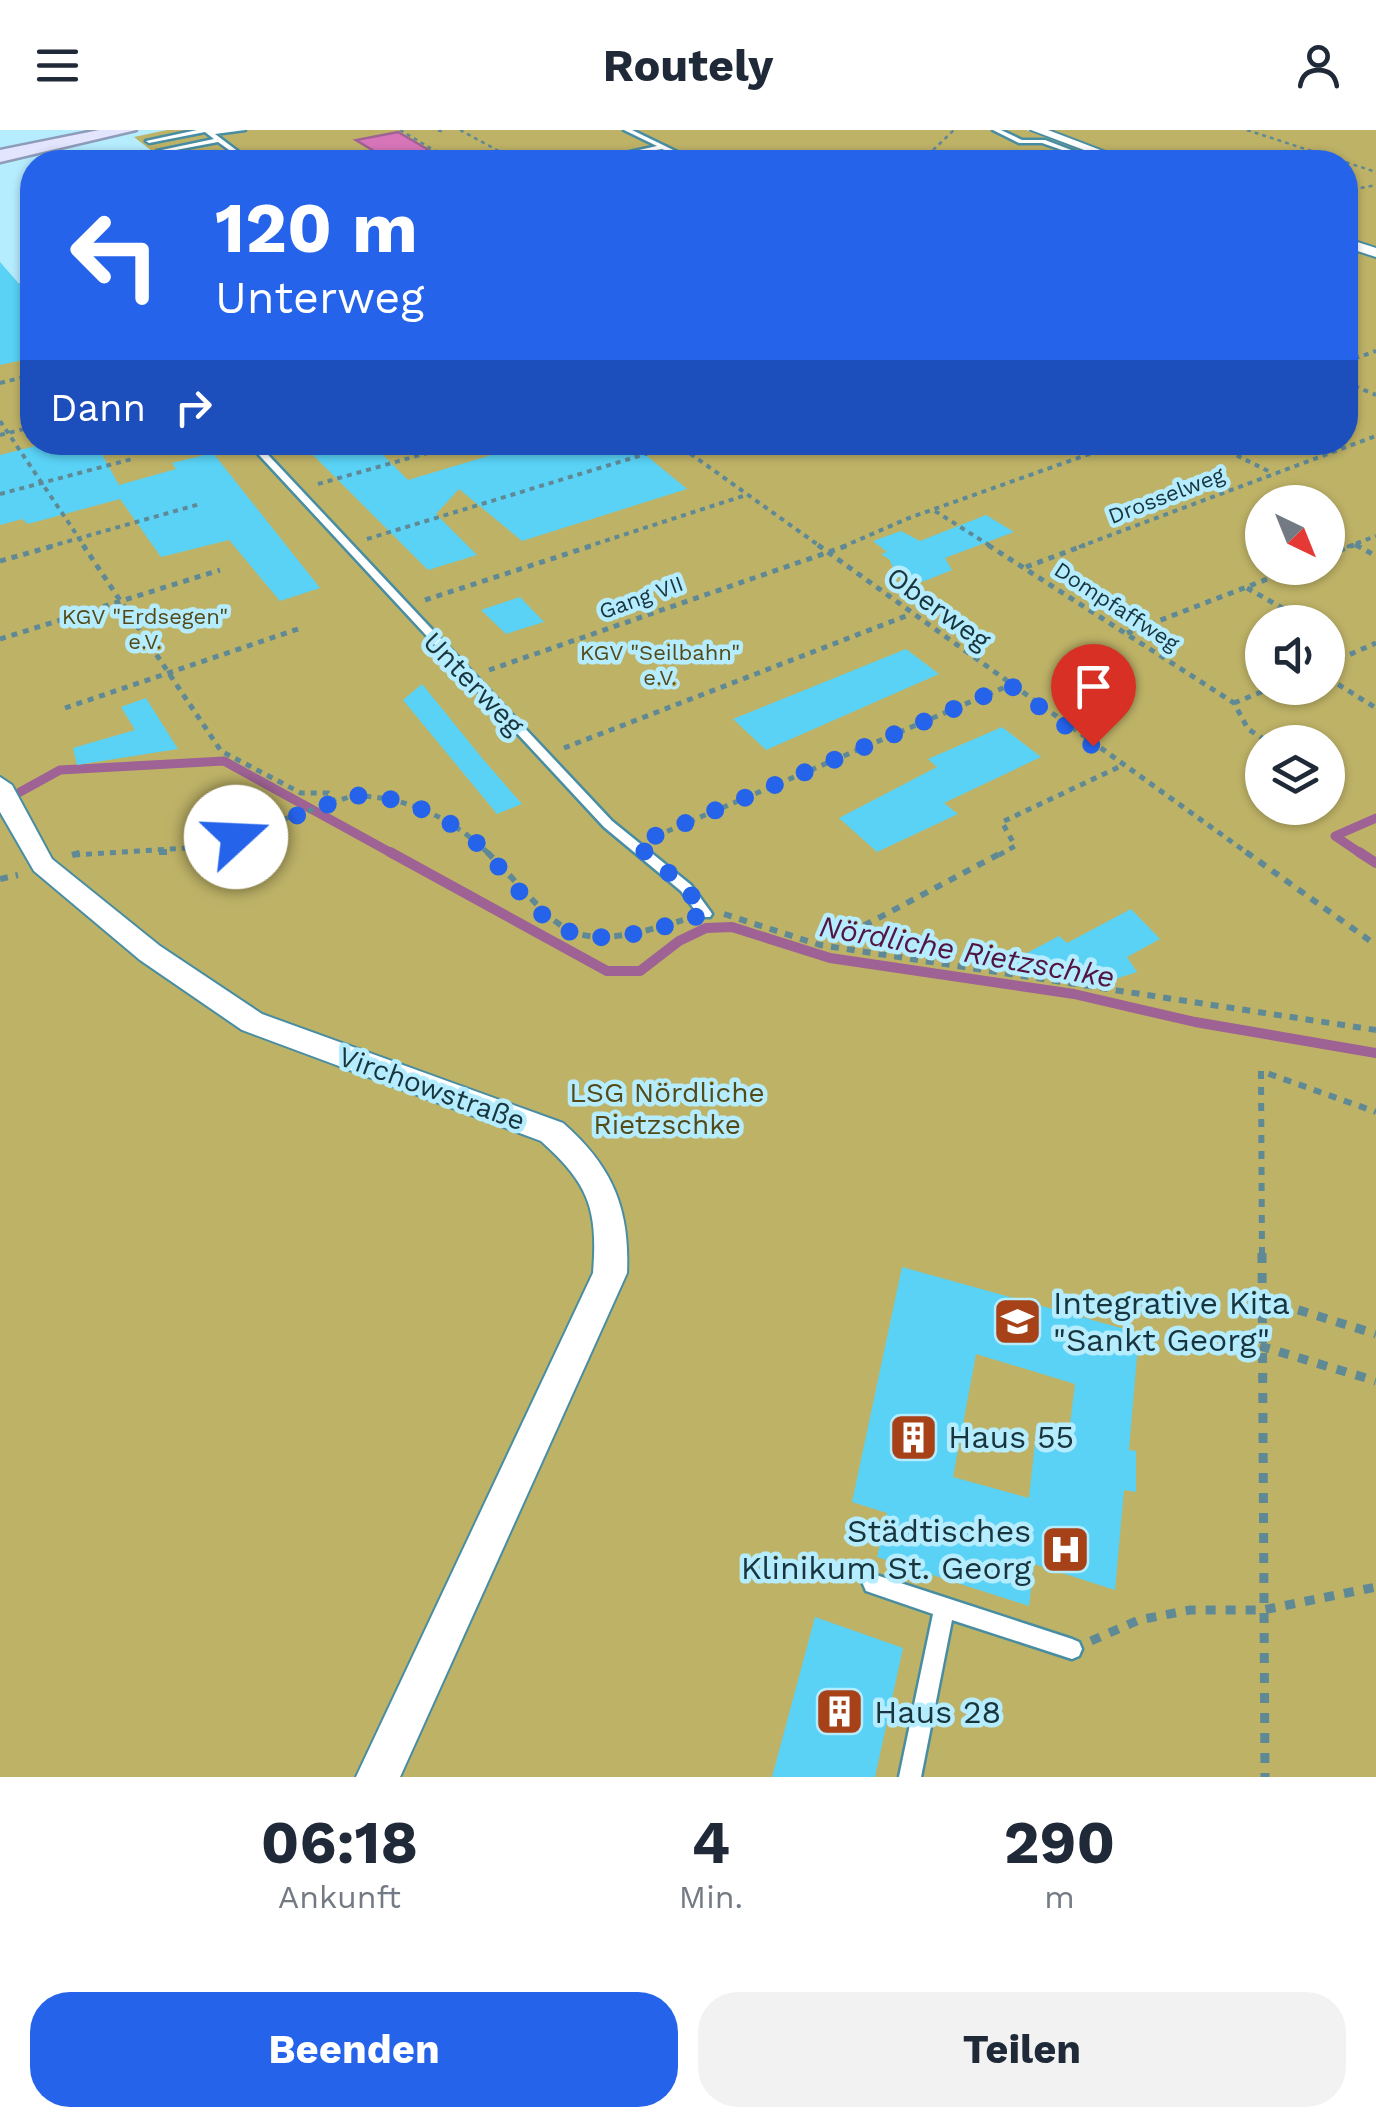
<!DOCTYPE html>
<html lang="de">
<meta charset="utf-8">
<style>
:root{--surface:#fff;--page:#f2f2f3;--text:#1f2937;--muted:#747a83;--accent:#2563eb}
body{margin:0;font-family:"Work Sans",sans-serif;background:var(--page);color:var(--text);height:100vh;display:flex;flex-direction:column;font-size:38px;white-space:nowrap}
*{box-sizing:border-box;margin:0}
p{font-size:32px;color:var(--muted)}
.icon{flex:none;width:55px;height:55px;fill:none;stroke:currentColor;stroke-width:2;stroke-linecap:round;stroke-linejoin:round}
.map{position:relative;height:1647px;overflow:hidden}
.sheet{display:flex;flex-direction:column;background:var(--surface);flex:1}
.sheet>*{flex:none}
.hud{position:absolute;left:20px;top:20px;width:1338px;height:305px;border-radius:40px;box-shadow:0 2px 8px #0004;background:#2563eb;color:#fff;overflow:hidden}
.needle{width:65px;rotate:137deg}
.controls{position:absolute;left:1245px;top:355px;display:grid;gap:20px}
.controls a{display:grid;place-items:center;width:100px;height:100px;border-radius:50%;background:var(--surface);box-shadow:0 2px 8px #0004;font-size:50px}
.pin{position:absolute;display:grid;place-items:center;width:85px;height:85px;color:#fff;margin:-102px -42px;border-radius:50% 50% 50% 0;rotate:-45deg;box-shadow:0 0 10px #0007}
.pin .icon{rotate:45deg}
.me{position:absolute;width:110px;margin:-55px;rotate:70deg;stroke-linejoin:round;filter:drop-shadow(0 0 8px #0008)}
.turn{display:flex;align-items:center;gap:35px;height:210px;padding:0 30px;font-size:45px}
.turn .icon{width:130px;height:130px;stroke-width:2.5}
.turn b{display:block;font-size:70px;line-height:85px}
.then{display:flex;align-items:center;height:95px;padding:0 30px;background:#0003;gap:20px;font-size:38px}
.eta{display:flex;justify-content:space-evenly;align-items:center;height:170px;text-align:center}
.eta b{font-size:60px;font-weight:700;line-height:70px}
.button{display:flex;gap:20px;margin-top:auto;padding:20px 30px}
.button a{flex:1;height:115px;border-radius:40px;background:var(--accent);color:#fff;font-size:40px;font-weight:700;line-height:115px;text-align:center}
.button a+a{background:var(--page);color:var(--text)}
header{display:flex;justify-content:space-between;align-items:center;height:130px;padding:0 30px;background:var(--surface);font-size:45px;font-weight:700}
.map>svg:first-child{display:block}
</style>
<header><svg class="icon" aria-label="menu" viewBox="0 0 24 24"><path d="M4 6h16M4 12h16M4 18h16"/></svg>Routely<svg class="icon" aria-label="person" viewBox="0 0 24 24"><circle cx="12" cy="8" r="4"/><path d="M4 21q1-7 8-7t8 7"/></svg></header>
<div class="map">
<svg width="1376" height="1647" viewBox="0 0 1376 1647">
<rect width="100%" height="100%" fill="#b5ecfe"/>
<path fill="#beb267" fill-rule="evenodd" d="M167,0h859l89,32h-949l-32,-25z
M1044,0h332v1647h-1376v-1490l32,-6v161h1313v-280h-210zM1262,372h66v66h-66zM1262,492h66v66h-66zM1262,612h66v66h-66z"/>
<path fill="#d875b9" stroke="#9e6294" stroke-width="2.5" d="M398,2l48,28 6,2h-60l-36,-22z"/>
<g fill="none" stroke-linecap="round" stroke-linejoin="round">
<path stroke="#9e6294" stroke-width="9" d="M20,662l40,-22 164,-9 171,94
M1363,725l-28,-19 41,-18"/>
<path stroke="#9e6294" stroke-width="10" d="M390,722l217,119h33l39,-30 27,-13 26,-1 98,31 244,36 121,28 181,31
M1359,722l17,11"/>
</g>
<path fill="#59d2f6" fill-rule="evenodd" d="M0,132l21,24 11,-3v75l-32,7z
M51,312l11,8 33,-8 24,43 57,-16 -4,-6 41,-10 107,135 -40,13 -51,-61 -68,17 -41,-58 -92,25 -6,-5 -22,6v-70z
M348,312h22l38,38 127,-38h95l57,47 -165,52 -63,-52 -23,25 41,41 -49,15 -117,-117z
M986,385l28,17 -69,26 7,12 -30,12 -15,-10 -11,4 -6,-16 -9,-6 6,-2 -14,-11 28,-10 19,10z
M520,467l24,25 -38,12 -25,-24z
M906,519l33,25 -173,76 -33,-31z
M422,554l60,74 40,46 -25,10 -94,-114z
M146,568l32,51 -101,16 -4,-17 62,-18 -14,-23z
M1002,597l39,30 -97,46 14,11 -81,38 -38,-34 98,-51 -9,-8z
M1131,779l29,30 -33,18 10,15 -25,8 -7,-9 -103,-5 57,-30 8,7z
M902,1137l237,66 -10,117 7,1v41l-12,-2 -9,100 -81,-26 -5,42 -152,-49 10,-44 -35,-11zM976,1224l99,30 -7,56 -32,-7 -7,65 -76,-21z
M815,1487l88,31 -28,129h-103z"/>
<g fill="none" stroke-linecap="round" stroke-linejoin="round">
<defs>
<path id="service" d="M197,0h48l-30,4 37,28h-6l-28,-20 -58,11 -3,-2 57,-12 -9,-7 -56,11 -3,-2z
M624,0h8l66,32h-7l-29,-13 -77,13 72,-16z
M993,0h8l21,10h23l58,22h-7l-54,-19h-23z
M247,312h9l356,379 79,64 19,26 2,3 -2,3h-10l-19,-26 -77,-64z
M873,1444l199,65 7,3 3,7 -3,7 -7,3 -120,-39 -31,157h-22l34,-163 -67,-23 -3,-7 3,-7z"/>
<path id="minor" d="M1031,0h17l84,32h-16z
M1345,108l31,10v9l-31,-10z
M0,647l12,8 40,74 108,87 102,68 301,109c49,43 67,85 64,150l-227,504h-44l237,-504c5,-64 -4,-89 -52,-132l-299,-111 -102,-70 -106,-89 -34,-59z"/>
<path id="primary" d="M99,0h37l-136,32v-12z"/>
</defs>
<use href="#service" stroke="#488da2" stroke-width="5"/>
<use href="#minor" stroke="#488da2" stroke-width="4"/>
<use href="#primary" stroke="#8f9cb9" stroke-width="5"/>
<path stroke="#608996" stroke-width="2.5" stroke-dasharray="4 4" stroke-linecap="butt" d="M400,0l54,32
M438,0l5,2
M460,0l59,32
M1247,0l129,42
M830,25l8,7
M713,27l25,5
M895,32l37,-11 22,-21
M1345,61l31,-6"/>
<path stroke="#608996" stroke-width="4" stroke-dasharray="5 5" stroke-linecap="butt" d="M1345,232l31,-11
M1345,252l31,13
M0,253l32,-8
M0,291l85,126
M0,305l32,-8
M674,312l147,105
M1210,312l62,31
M318,354l148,-42
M0,364l132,-35
M935,381l57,36
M367,409l308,-94
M1355,414l6,3
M48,417l152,-43
M586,417l160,-52
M842,417l67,-29 214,-76
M1079,417l297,-111
M1347,417l29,-11"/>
<path stroke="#608996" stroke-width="5" stroke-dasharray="6 6" stroke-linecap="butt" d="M83,415l138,206 80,42h27l7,9
M818,415l432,310
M988,415l246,158 14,26 20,13
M1356,415l20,11
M1328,425l26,-10
M0,431l57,-16
M1026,437l59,-22
M1247,458l60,34
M425,470l169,-55
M1127,503l169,-65
M0,509l220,-69
M1328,534l48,-21
M489,540l360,-125
M1328,548l48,30
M1234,573l37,-15
M65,578l233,-79
M564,618l347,-134
M656,706l354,-151
M74,725l128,-8 150,-51c52,-1 101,22 138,59
M999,725l16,-9 -13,-24 119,-56"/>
<path stroke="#608996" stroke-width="6" stroke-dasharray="8 8" stroke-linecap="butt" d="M159,722h8
M487,722c79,79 74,106 196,68
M1246,722l130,93
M72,725l11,-3
M0,749l18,-4
M724,784l96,31 556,85
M850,803l153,-81
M1262,1125l-1,-184 115,41"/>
<path stroke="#608996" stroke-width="9" stroke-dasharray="10 10" stroke-linecap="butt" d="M1262,1123l3,524
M1260,1168l116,36
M1260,1216l116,35
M1091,1511l48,-21 51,-10h73l113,-23"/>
<use href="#service" fill="#fff" fill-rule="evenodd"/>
<use href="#minor" fill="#fff" fill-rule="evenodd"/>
<use href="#primary" fill="#e2e5fd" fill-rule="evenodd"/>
</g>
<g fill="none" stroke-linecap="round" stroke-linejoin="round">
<path stroke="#2563eb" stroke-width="18" stroke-dasharray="0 32.4" d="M236,707l116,-41c42,-4 101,22 131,53 31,32 60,85 110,88 39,2 75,-12 112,-23l-19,-26 -50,-44 374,-159 83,61"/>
</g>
<defs>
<symbol id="school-square" viewBox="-11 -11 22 22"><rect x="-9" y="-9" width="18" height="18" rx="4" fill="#a74117" stroke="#b5ecfe"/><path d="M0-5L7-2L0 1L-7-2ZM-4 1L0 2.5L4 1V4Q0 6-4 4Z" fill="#fff"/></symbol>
<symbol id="building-square" viewBox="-11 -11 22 22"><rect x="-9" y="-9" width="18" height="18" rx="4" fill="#a74117" stroke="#b5ecfe"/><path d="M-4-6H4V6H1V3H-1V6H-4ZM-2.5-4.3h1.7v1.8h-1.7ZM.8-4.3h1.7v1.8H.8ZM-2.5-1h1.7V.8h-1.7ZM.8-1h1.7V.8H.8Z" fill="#fff"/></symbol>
<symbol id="hospital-square" viewBox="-11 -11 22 22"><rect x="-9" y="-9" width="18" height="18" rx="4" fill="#a74117" stroke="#b5ecfe"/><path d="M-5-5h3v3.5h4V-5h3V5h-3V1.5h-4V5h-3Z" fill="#fff"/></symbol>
</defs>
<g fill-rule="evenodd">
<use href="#school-square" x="990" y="1164" width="55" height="55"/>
<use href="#building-square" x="886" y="1280" width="55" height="55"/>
<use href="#hospital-square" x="1038" y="1392" width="55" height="55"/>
<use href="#building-square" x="812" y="1554" width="55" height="55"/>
</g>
<g text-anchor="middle" stroke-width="9" stroke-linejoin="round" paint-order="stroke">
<g font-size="22" fill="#18353e" stroke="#b5ecfe">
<text transform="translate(1166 365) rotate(-21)" y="8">Drosselweg</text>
<text transform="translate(641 467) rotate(-20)" y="8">Gang VII</text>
<text transform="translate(1117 476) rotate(33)" y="8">Dompfaffweg</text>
</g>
<g font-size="22" fill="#534a17" stroke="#b5ecfe">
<text x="145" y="494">KGV "Erdsegen"<tspan x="145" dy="25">e.V.</tspan></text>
<text x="660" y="530">KGV "Seilbahn"<tspan x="660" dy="25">e.V.</tspan></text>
</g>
<g font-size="28" fill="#18353e" stroke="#b5ecfe">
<text transform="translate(939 478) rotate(36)" y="10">Oberweg</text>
<text transform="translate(474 553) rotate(46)" y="10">Unterweg</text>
<text transform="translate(432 958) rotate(20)" y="10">Virchowstraße</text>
</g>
<g font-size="28" fill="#534a17" stroke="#b5ecfe">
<text x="667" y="972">LSG Nördliche<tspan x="667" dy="32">Rietzschke</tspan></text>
</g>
<g font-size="30" font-style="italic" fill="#521441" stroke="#b5ecfe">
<text transform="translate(967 822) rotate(10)" y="10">Nördliche Rietzschke</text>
</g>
<g font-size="32" fill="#18353e" stroke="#b5ecfe" text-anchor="start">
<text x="1053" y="1184">Integrative Kita<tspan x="1053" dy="37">"Sankt Georg"</tspan></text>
<text x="948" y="1318">Haus 55</text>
<text x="1031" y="1412" text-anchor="end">Städtisches<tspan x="1031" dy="37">Klinikum St. Georg</tspan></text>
<text x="874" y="1593">Haus 28</text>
</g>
</g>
</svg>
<div class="controls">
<a><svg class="needle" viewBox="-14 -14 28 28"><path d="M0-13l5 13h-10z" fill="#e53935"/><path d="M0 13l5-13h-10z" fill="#747a83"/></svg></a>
<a><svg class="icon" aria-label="sound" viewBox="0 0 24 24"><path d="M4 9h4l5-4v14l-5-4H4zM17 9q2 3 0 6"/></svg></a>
<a><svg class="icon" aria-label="layers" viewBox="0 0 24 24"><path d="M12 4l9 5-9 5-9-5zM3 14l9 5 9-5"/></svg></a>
</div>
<div class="pin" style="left:1093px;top:616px;background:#d93025"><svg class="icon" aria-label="arrive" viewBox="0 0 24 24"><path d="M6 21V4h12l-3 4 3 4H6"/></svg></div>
<svg class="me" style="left:236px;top:707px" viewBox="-20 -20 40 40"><circle r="19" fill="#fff"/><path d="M0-13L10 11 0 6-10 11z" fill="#2563eb"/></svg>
<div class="hud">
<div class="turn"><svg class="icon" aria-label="left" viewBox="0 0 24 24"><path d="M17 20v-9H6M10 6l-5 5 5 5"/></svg><div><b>120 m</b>Unterweg</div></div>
<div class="then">Dann<svg class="icon" aria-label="right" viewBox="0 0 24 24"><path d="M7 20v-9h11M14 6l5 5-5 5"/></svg></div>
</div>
</div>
<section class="sheet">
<div class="eta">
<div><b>06:18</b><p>Ankunft</p></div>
<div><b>4</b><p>Min.</p></div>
<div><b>290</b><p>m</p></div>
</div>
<div class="button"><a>Beenden</a><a>Teilen</a></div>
</section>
